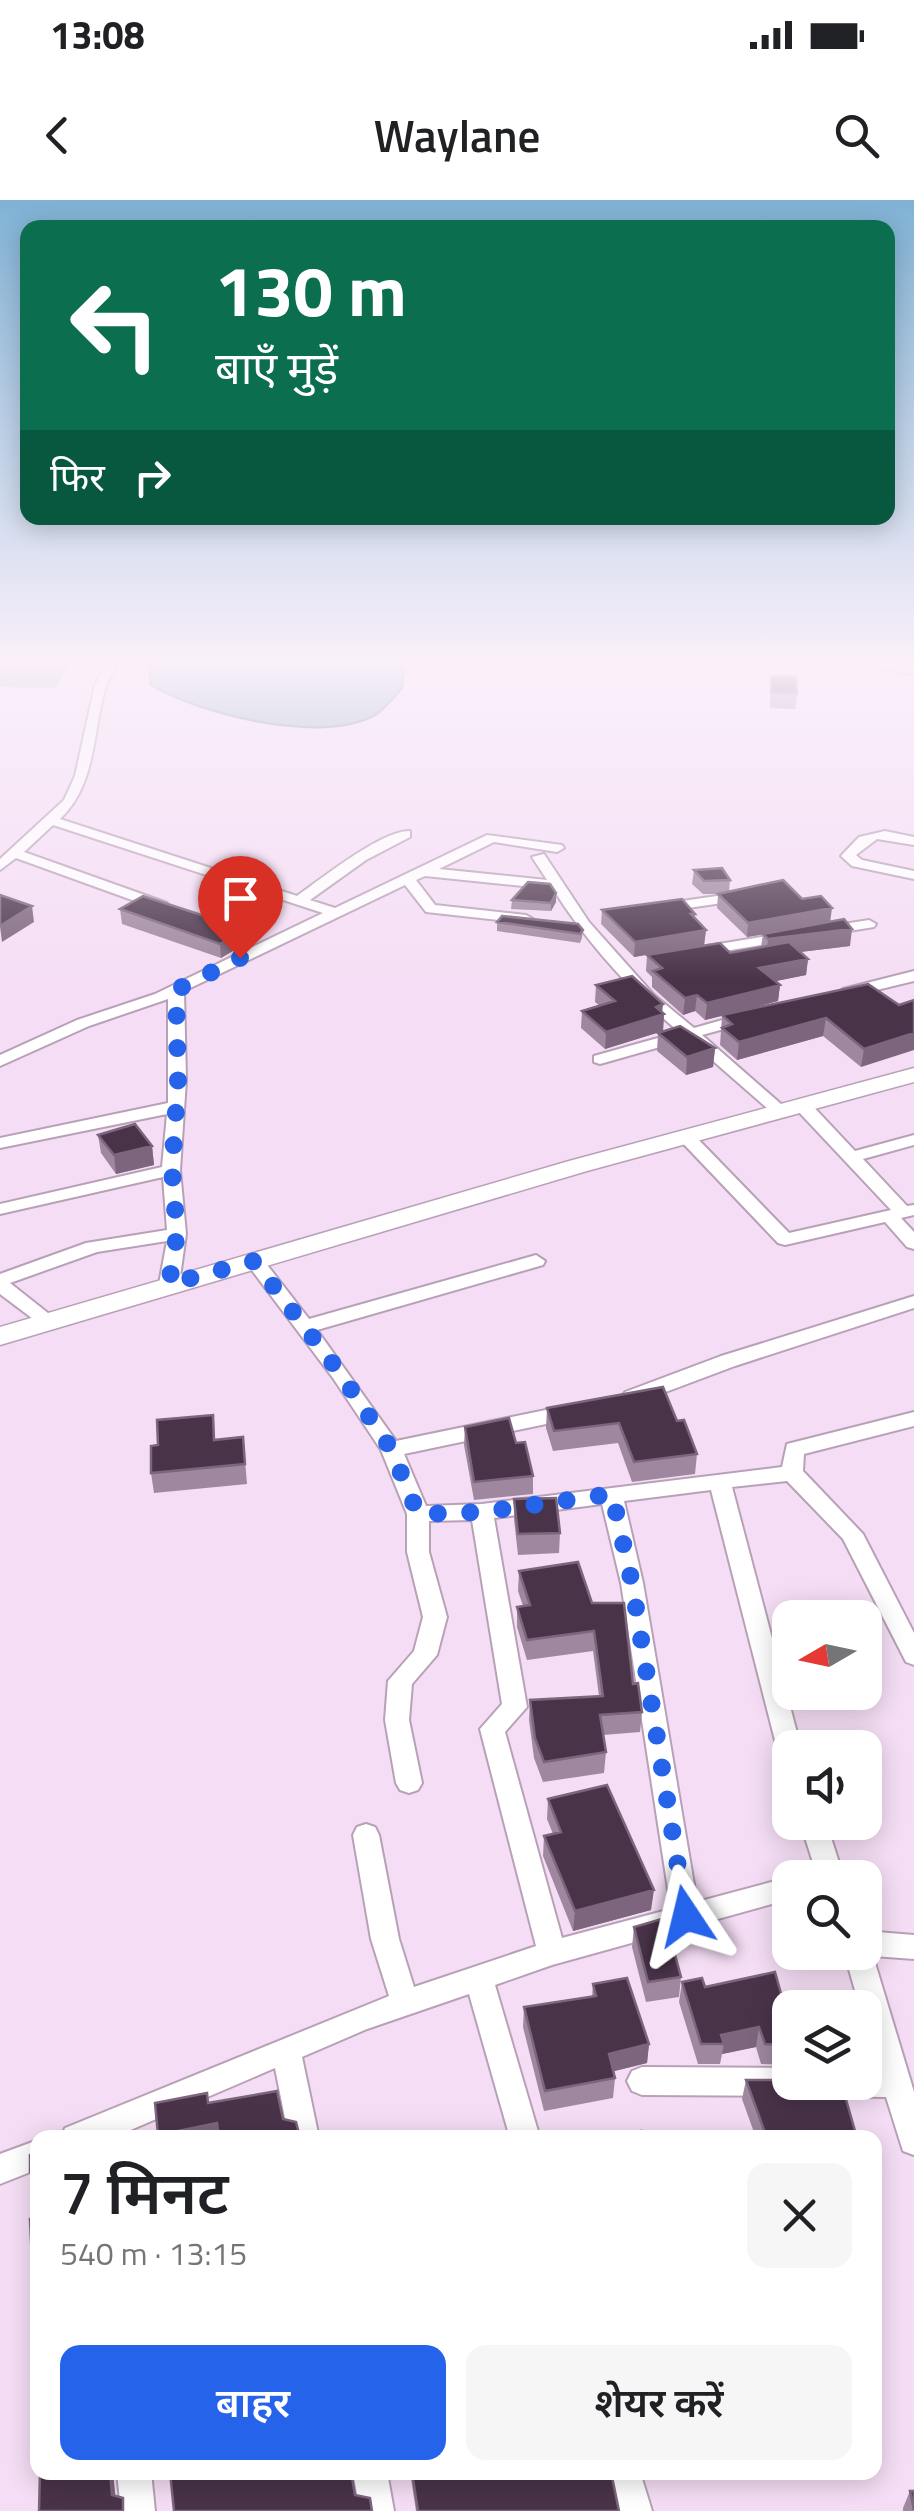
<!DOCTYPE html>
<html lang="hi">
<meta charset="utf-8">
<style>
:root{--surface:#fff;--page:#f6f6f6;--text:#202124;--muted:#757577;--accent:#2563eb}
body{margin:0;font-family:"Titillium Web","Noto Sans Devanagari",sans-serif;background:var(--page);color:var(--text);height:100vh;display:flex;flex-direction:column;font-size:38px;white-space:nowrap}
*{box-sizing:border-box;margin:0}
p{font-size:32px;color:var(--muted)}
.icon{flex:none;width:55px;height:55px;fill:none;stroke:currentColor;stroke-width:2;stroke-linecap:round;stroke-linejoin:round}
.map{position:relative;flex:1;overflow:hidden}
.details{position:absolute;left:30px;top:1930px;width:852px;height:350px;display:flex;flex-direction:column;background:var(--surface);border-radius:20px;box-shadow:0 5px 25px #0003}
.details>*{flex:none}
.guide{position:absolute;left:20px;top:20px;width:875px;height:305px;border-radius:20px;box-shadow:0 5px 25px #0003;background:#0b6e4f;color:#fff;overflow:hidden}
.needle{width:65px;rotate:261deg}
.fabs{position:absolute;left:772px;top:1400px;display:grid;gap:20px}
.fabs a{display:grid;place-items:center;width:110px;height:110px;border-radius:20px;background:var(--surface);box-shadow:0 5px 25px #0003;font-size:50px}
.pin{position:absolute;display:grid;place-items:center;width:85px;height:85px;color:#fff;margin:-102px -42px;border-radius:50% 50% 50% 0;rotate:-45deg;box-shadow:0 0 10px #0007}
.pin .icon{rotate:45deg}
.me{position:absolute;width:110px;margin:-55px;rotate:350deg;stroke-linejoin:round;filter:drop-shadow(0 0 8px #0008)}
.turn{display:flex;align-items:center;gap:35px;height:210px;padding:0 30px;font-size:45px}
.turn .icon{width:130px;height:130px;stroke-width:2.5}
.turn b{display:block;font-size:70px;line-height:85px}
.then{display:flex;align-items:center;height:95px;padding:0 30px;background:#0003;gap:20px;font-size:38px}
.round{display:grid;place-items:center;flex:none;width:105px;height:105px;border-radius:20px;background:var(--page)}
.headline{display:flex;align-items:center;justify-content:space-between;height:170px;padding:0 30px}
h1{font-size:60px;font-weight:600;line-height:75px}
.action{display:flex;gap:20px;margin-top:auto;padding:20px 30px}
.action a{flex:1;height:115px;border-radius:20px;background:var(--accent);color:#fff;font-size:40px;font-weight:600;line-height:115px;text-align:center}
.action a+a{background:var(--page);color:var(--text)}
.status{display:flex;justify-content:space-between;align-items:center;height:70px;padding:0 50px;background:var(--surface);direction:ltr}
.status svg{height:28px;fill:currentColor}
header{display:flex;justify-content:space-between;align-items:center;height:130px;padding:0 30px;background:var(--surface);font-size:45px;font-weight:600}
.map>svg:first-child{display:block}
</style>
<div class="status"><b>13:08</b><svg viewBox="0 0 49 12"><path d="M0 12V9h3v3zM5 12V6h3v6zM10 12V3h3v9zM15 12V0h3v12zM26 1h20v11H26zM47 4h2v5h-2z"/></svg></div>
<header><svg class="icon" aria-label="back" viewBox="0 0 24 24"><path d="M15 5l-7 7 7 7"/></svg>Waylane<svg class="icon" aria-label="search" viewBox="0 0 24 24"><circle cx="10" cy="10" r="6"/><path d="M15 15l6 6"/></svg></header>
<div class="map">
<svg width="914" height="2311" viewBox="0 0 914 2311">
<rect width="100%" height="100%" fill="#f5def5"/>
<path fill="#a6bca3" d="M0,458h74l-18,30 -56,-1z"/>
<path fill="#84b0b8" stroke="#6b878f" stroke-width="2.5" d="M159,458h238l7,13 -2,17c-8,9 -17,21 -27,27 -53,30 -175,-1 -224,-30l-2,-18z"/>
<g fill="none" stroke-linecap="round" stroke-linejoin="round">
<defs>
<path id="minor" d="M110,458h11c-5,9 -11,19 -15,28 -14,46 -9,98 -46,133l237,77c24,-17 85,-66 113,-65v6l-44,23 -56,40 25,8 152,-73 75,10 2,3 -7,4 -63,-10 -55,27 108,11 -15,-23 12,-3 45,68 65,73 40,33 53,-15 6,2v6l-51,14 87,76 -8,5 -6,-1 -87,-76 -88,25 -6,-2v-6l85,-24c-49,-42 -92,-89 -126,-143l-128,-13 -9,4 19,25 91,10 7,4 -7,4 -100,-11 -21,-27 -221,106 2,89 -6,90 6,64 -7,50 -10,6 -10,-6 8,-43 -70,11 -87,31 48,38 -3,4h-14l-41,-31v-20l86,-31 81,-13 -4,-53 -163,37v-10l162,-37 5,-53 -167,34v-10l168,-35v-104l-79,27 -89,40v-11l77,-35 78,-26 168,-81 -270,-88 -29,27 143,51v6h-10l-141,-51 -16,12v-11l64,-59 11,-24 20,-91z
M885,631l29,6v8l-37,-6 -21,16 6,5 52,11v8l-62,-13 -11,-10 18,-19z
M724,695l5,1v6l-68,10 -7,-4 7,-4z
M869,720l7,4 -2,3 -50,8 -7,-4 7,-4z
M786,733l5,1v6l-90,15 -7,-4 7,-4z
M914,771v10l-66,16 -8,-5 3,-3z
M802,900l6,1 47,50 59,-16v10l-51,14 44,47 7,-1v10l-13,3 13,14v17l-7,-2 -22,-25 -100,23 -7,-2 -101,-106 3,-4h12l97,100 102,-23 -95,-101v-8z
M254,1055l7,2 48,62 227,-64 9,6 -2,4 -226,65 79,111 174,-36 10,7 -10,7 -166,35 22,52 56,-2 300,-37 5,-23 127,-32v14l-110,28 -1,17 60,63 51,99v32l-8,-3 -63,-123 -56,-58 -55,6 69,261h-11v14l-9,-3 -3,-7 -67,-262 -87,11 19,82 54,319 93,-25 3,1h-3v21l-238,66 -57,20 45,153h-30l-41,-144 -102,35 -65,28 17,81h-30l-14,-70 -163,70h-51l4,-10 324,-132 -18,-57 -18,-104 4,-8 9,-3 9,3 4,8 20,104 15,48 122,-41 -56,-217 22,-25 -30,-184 -43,1v31l18,65 -10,38 -25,29 -3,36 13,63 -4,7 -9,3 -9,-3 -4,-7 -11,-63 3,-39 26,-30 9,-34 -16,-65v-38l-26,-64 -48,-72 -88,-117zM602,1304l19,79 50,326 -109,29 -57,-206 22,-25 -33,-189z
M914,1096v12l-179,58 -96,36h-14l-3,-5 3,-5 96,-36z
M800,1622h26l18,56h-26z
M865,1731l49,4v24l-41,-3 41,136v63l-11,-4 -17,-54 -78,-1 -9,-4 -9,4 -148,-1 -10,-4 -5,-10 5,-10 10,-4 148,1v14h75v-13h13l-13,-45v-16h-5l-16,-56h21z
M38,1940v29l-38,15v-30z
M117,2272h34l4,39h-34z
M353,2272h34l7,39h-34z
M606,2272h34l12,39h-34z"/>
<path id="secondary" d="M914,868v14l-327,89 -587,174v-18l569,-166z"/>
<path id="primary" d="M871,458h19l24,6v10l-27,-4z"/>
</defs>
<use href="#minor" stroke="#b8a1b7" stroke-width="4"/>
<use href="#secondary" stroke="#b8a1b7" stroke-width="3"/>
<use href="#primary" stroke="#b8a1b7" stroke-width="4"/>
<use href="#minor" fill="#fff" fill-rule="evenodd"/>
<use href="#secondary" fill="#fff" fill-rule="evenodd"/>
<use href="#primary" fill="#fff" fill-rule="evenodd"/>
</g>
<path fill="#9f889f" d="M771,476l26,18 -2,15 -25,-1z
M694,670l36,10 -1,11 73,8 28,23 20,24 -49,6 7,7 -2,16 -31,6 5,4 -2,16 -54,14 175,-10 -38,62 -38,-31 -86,24 -17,-15 2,-29 -17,4 -10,-9 -12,4 -31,-28v-10l-6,-6 1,-16 83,-2 31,-6 2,-13 -16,3 -30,-29 1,-14h-15l-11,-10z
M512,700l44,2 -5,9 -40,-2z
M120,709l126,34 -25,15 -99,-34z
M602,710l93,4v5l11,11 -2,15 -70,12 -33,-33z
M497,722l86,8 -1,8 -2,5 -83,-12z
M596,785l66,27 2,2 -1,17 -58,18 -24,-21 1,-17 18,-5 -5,-4z
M658,833l57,15 -2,19 -27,8 -29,-24z
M98,935l54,11 2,19 -38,9 -15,-21z
M547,1208l130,13 20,33 -2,20 -63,8 -14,-39 -65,8 -7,-23z
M465,1227l51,16 17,33v18l-59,6 -10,-55z
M243,1237l4,47 -93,9 -3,-20 64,-33z
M514,1299l46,34 -1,20 -41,2 -4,-36z
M519,1371l73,32 41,81 9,28 -2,20 -37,3 3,17 -2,21 -61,9 -9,-24 -5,-38 1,-20 69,-4 -6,-45 -66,9 -10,-33v-20l6,-1 -5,-15z
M548,1599l103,111 -78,21 -30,-75 1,-20 9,-2 -6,-15z
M634,1727l47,50 -2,20 -33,5 -14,-55z
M682,1782l23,5 85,39v39l-29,-1 -5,-17 -34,7 -2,10h-22l-19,-62z
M593,1784l56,60 -2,19 -34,8 2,7 -2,20 -69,13 -21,-84 1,-20 68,-10z
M746,1880l111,58h-101l-14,-39z
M38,1944v47h-2l-6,-19z
M410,2272h201l8,39h-203z
M910,2291l4,20h-11v-3z"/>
<path fill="#7d667d" d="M556,693v9l-5,9v-8z
M32,706l2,16 -32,20 -2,-16z
M832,708l-2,15 -83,14 1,-14z
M245,729l1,14 -25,15 -1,-14z
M852,729l-2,17 -84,10 2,-17z
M706,730l-2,15 -70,12 1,-15z
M808,759l-2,16 -49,10 2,-17z
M780,785l-2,16 -73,19 2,-17z
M697,795l-2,16 -12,4 2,-17z
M663,804l-1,10h2l-1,17 -58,18 1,-17z
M826,818l-3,18 -86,24 2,-18z
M914,833v17l-53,17 3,-18z
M715,848l-2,19 -27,8 1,-18z
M152,946l2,19 -38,9 -2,-19z
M654,1690l-3,20 -78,21 2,-20z
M759,1827l-3,20 -34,7 2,-10 -3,-9z
M649,1844l-2,19 -40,10 2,-19z
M217,1923l3,15h-61l-1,-3z
M110,2272h3l4,39 -5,-16z"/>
<path fill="#493349" stroke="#7d667d" stroke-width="2.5" d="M771,476l25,1 1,17 -26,-1z
M722,668l8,12 -26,1 -10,-11z
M783,680l19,19 19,-3 11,12 -84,15 -30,-29z
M528,682l22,2 6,9 -5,10 -39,-3z
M0,695l32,11 -32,20z
M143,696l102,33 -25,15 -100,-35z
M682,699l13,15h-4l15,16 -71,12 -33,-32z
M502,716l76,8 5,6 -3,4 -83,-12z
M844,719l8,10 -84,10 -5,-5z
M789,742l19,17 -49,9 21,17 -73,18 -10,-8 -12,3 -32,-27 9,-3 -15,-13 73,-12 10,10z
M632,776l31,28 -7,3 8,7 -58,18 -24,-21 33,-10 -19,-16z
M868,784l31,21 15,-5v33l-50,16 -38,-31 -87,24 -17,-14 10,-4 -10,-9z
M680,826l35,22 -28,9 -29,-24z
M135,924l17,22 -38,9 -16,-20z
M663,1187l14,34 7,-1 13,34 -63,8 -15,-39 -65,8 -7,-23z
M213,1215l1,25 29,-3 2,27 -94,9v-27l7,-1 -1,-25z
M509,1218l7,25 9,-1 8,34 -59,6 -9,-55z
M556,1298l4,35 -42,1 -4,-35z
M578,1362l14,41h32l9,81 5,-1 4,29 -42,3 6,37 -62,10 -9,-24 -5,-38 73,-4 -9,-65 -67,9 -10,-33 13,-2 -11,-34z
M607,1585l47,105 -79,21 -31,-75 17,-4 -13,-33z
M665,1718l16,59 -33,5 -14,-55z
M775,1772l15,54v19l-25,-1 -6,-17 -38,8 3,9h-23l-19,-62 20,-4 3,9z
M627,1778l22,66 -40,10 6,24 -70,13 -21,-84 72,-11 -3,-12z
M746,1880h44v2h51l16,56h-90z
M277,1891l6,28 13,3 4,16h-81l-2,-15 -59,12 -3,-32 52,-10 1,10z
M641,1931l2,7h-36z
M36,1944h2v27l-8,1v-17l6,-3z
M38,2017v151h-1l-7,-149z
M40,2272h70l2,23 11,3v13h-84z
M170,2272h100v3l10,-3h71l4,23 15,3 2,13h-198z
M412,2272h199l8,39h-201z
M910,2291h4v19z"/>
<linearGradient id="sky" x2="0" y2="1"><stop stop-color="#80b2d5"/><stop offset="0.59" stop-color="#faf0fa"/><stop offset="1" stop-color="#faf0fa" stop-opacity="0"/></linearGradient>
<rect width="914" height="781" fill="url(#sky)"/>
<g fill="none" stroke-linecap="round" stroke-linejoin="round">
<path stroke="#2563eb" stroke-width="18" stroke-dasharray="0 32.4" d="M240,758l-64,32 2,90 -6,90 5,64 -8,50 85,-23 86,112 51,76 27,65 64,-2 130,-18 20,89 54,333"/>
</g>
</svg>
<div class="fabs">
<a><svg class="needle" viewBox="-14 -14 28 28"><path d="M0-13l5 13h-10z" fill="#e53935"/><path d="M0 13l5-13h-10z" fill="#757577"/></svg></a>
<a><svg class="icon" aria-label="sound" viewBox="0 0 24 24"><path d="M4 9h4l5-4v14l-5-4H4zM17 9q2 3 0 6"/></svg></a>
<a><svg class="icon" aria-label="search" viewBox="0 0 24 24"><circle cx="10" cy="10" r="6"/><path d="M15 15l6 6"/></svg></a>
<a><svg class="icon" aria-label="layers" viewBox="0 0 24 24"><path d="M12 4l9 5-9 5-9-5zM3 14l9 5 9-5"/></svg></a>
</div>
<div class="pin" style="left:240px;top:758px;background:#d93025"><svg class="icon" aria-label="arrive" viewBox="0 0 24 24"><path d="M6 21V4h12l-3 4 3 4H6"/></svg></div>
<svg class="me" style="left:686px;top:1716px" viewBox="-20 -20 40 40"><path d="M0-17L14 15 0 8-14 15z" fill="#2563eb" stroke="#fff" stroke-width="4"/></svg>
<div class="guide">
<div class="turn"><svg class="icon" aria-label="left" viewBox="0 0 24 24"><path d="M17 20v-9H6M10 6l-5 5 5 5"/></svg><div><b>130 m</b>बाएँ मुड़ें</div></div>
<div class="then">फिर<svg class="icon" aria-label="right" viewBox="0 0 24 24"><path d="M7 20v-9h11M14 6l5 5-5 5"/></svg></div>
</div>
<section class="details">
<div class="headline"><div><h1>7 मिनट</h1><p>540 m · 13:15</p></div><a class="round"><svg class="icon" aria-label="close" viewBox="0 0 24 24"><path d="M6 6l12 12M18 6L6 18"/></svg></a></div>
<div class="action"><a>बाहर</a><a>शेयर करें</a></div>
</section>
</div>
